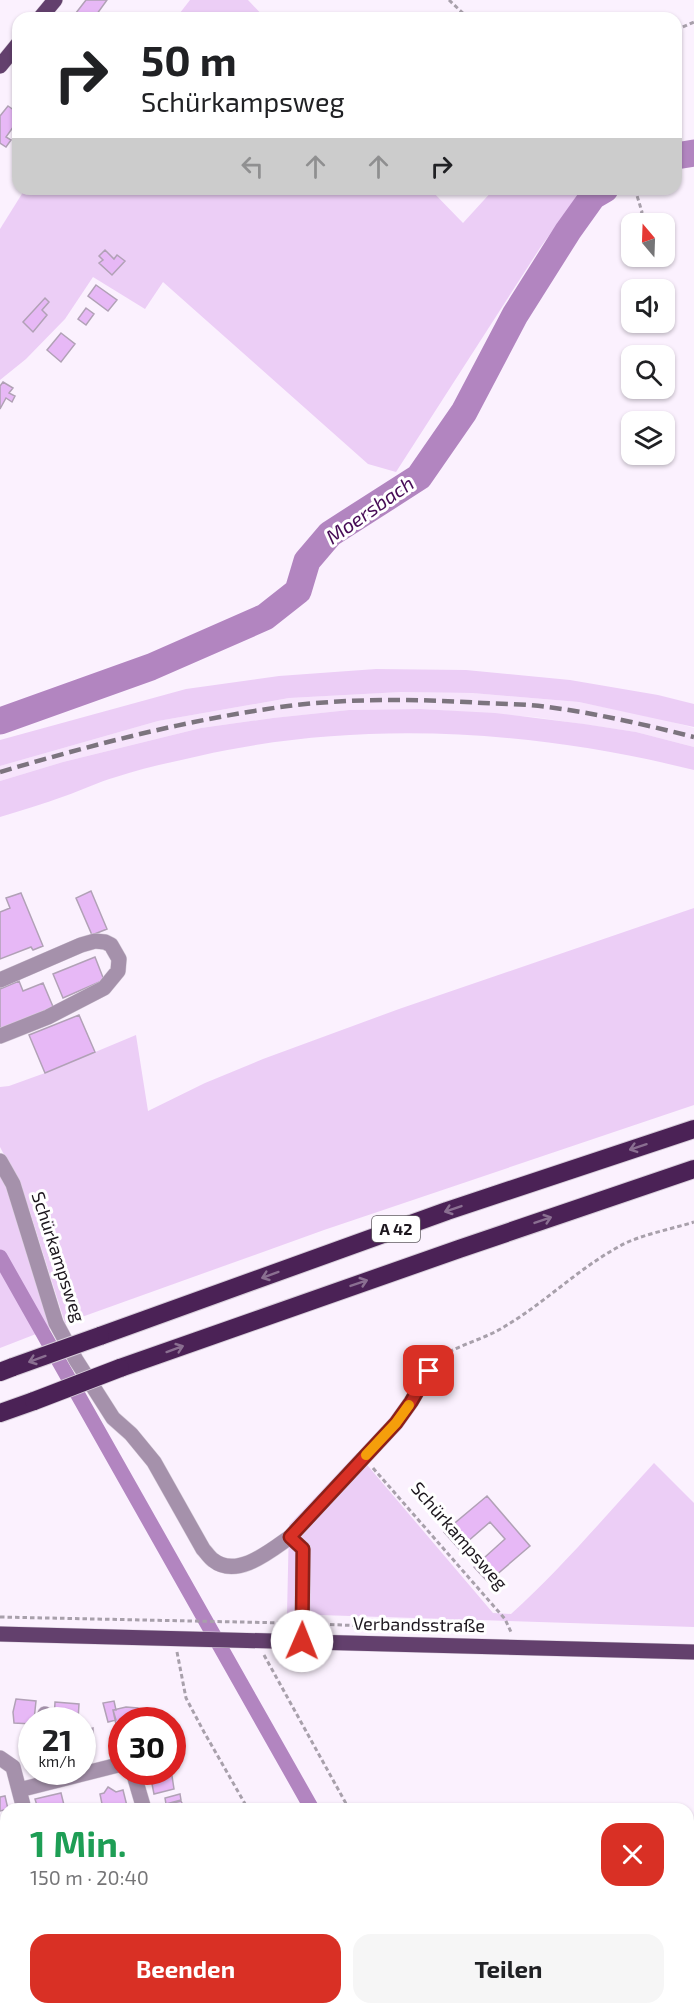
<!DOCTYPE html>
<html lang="de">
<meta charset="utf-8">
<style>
:root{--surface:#fff;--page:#f6f6f6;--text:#202124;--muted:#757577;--accent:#d93025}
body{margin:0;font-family:"Exo 2",sans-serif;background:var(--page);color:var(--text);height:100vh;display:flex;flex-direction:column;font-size:22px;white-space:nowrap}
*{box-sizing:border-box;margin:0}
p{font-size:20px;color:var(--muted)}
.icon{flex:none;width:33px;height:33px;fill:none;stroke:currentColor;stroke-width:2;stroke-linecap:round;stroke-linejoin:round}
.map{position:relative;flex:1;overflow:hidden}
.details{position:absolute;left:0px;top:1803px;width:694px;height:212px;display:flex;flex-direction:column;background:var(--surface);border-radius:18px 18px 0 0;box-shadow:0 2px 4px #0004}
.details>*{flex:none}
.top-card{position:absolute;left:12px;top:12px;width:670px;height:183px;border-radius:18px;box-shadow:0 2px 4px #0004;background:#fff;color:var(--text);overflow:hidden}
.needle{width:39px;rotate:341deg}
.controls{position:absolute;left:621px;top:213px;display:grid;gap:12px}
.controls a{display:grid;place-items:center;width:54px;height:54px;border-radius:12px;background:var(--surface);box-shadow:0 2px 4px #0004;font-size:30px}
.speed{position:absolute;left:18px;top:1707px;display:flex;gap:12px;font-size:30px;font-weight:700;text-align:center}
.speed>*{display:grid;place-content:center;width:78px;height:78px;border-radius:50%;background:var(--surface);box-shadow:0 2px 4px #0004;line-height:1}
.speed small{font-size:15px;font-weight:400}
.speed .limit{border:9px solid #d22;background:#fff;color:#111}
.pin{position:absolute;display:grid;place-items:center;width:51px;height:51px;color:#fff;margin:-26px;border-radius:12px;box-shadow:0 3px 9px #0006}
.me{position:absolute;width:66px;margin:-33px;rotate:1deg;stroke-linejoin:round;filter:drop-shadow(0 0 4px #0008)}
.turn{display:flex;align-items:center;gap:21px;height:126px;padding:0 30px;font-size:27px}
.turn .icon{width:78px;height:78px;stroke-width:2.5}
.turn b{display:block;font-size:42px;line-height:51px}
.lanes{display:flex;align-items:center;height:57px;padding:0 30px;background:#0003;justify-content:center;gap:30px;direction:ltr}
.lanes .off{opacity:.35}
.round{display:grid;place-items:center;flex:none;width:63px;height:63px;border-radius:18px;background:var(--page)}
.headline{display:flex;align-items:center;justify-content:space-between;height:102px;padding:0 30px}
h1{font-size:36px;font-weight:700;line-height:45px;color:#1e9e55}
.button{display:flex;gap:12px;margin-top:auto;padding:12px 30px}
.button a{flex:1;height:69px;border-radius:18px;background:var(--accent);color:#fff;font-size:24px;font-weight:700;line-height:69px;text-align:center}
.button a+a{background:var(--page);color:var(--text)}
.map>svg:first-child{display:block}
</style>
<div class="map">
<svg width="694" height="2014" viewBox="0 0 694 2014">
<rect width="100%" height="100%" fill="#fbf1fe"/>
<path fill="#f7e5fc" d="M401,692l71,1 107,9 83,17 32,9v19l-58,-15 -102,-15 -114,-8 -71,1 -76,8 -72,10 -138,34 -63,19v-15l158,-45 131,-23z"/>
<path fill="#eccef6" d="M190,0h58l17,18h-89z
M25,189h405l33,34 31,-34h95l-15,12 -34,47 -144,224 -28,-8 -205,-182 -18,27 -52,-32 -28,42 -39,40 -26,21v-151z
M376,669l90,1 104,10 88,15 36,9v23l-115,-25 -107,-9 -71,-1 -112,6 -131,23 -158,45v-26l186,-51 93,-13z
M420,709l75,4 89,11 52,8 58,15v23c-161,-40 -332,-51 -495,-14 -27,6 -56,12 -83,21 -18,5 -34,13 -51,19 -22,8 -43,14 -65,21v-36l63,-19 138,-34 72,-10 76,-8z
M694,908v197l-370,125 -259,93 -35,-111 -12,-30 -18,-35v-60l9,-1 36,-13 91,-38 12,76 57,-28 58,-24 136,-50z
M0,1171l9,16 45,140 -54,21z
M357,1453l136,160 18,1c52,-47 96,-100 143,-151l40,40v124l-407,-13 2,-89z"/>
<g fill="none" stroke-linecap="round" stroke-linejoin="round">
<path stroke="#b285c0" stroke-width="15" d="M0,1257l312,552
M415,2008l2,6"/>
<path stroke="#b285c0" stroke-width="27" d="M676,156l18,-3
M0,721l151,-54 114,-50 33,-26 9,-30 23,-27 89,-57 45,-65 51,-97 53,-84 25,-35 12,-7"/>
</g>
<path fill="#e7b8f6" stroke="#b1a1b6" stroke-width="1.5" d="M86,0h21l-13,18h-22z
M8,106l10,7v11l-2,-1 -10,14 5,3 -5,7 -6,-4v-27z
M105,250l9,9 3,-4 8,6 -13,14 -13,-12 4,-3 -4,-4z
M96,285l21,15 -9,11 -20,-15z
M45,298l4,4 -7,8 5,5 -14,17 -10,-10z
M86,308l8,6 -8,11 -8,-6z
M61,333l14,11 -14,18 -14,-12z
M3,382l10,6 -4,5 6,3 -3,6 -6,-4 -6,11v-23z
M91,891l16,38 -15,6 -16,-37z
M21,893l22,53 -10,4 -2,-3 -31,12v-47l10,-4 -4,-10z
M95,957l9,23 -41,18 -10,-24z
M19,981l4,10 20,-8 11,26 -54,22v-42z
M79,1015l16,37 -50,21 -16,-38z
M487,1496l43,50 -42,36 -14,-15 31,-28 -15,-17 -31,27 -15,-17z
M16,1699l20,2 -2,19h-2v4l-18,-1 -1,-11z
M114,1701l2,9h-3l3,10 -8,2 -5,-19z
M55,1702l24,2 -1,16h-24z
M126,1707l12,1 3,12h-19v13l-4,1 -5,-24z
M93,1728v11l-11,-1v-7z
M24,1737h8v21l-9,-1 -2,-4z
M158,1772h12l2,4 2,13 -20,5 -4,-20z
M108,1787l8,5 7,-2 4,16 -4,3h-20l-3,-15 4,-1z
M61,1793l4,16h-27l-3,-10z
M180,1794l1,6 -15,4 -1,-6z
M5,1796l3,13 -8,2v-14z
M181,1801l4,8h-22l-1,-3z
M6,1837v19l-6,1v-18z
M6,1870v18l-6,1v-18z
M0,1961l6,24v2l-6,2z
M6,1987v20l-6,2v-20z
M220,2008h18l2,6h-19z
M322,2008h21v3l-10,3h-9z"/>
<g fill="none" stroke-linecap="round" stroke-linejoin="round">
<defs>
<path id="minor" d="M0,980l81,-35 14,-4 10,1 6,3 8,14 -1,12 -14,17 -56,29 -48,19
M0,1161l13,23 43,139 20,37 37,58 18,16 23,28 49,87c3,3 6,8 10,11 24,19 57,-9 77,-23l13,12 -1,92
M290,1537l106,-114 15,-21 25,-44
M45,1714l1,6
M0,1758l13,9 11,42
M131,1772l3,3 10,34
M19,1790l103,-26
M73,2008l2,6
M202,2008l2,6
M127,2014l24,-6"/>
<path id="major" d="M40,18l15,-18
M0,66l18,-22
M0,1634l694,18"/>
<path id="highway" d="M100,1336l347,-125 247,-82
M120,1368l339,-119 235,-80
M0,1372l13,-5
M0,1413l34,-12"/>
</defs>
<use href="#minor" stroke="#d7ceda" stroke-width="16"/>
<use href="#major" stroke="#d7ceda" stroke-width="16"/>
<use href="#highway" stroke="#d7ceda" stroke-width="20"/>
<path stroke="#a8a0ab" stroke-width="3" stroke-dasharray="4.5 3" stroke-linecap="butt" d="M449,0l19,18
M676,30l18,-8
M635,189l7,23 -6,12
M449,1352c19,-10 40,-15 58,-27 40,-24 72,-57 113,-79 19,-11 52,-17 74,-24
M373,1468l132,151 6,13
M0,1617l287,6
M315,1624l158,6
M177,1652l9,46 18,34 44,77
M264,1655l85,154
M354,2008l3,6
M460,2008l2,6"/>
<use href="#minor" stroke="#a591ab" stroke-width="15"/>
<use href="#major" stroke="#63406d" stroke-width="15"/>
<use href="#highway" stroke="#4b2256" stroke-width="18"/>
<path stroke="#7c747e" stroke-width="4.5" stroke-dasharray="12 6" stroke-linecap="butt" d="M0,772c95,-28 190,-53 288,-66 64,-8 131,-7 195,-3 21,1 43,1 64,4 49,6 99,18 147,30"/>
<defs>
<path id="highway-bridge" d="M13,1367l87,-31
M34,1401l86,-33"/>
</defs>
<use href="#highway-bridge" stroke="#d7ceda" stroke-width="20" stroke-linecap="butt"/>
<use href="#highway-bridge" stroke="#4b2256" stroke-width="18"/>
</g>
<defs><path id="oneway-shaft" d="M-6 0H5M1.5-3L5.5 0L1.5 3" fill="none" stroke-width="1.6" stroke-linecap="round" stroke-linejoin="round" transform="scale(1.5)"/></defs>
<g stroke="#8a6f91">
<use href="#oneway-shaft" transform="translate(638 1147) rotate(162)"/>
<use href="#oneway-shaft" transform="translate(453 1209) rotate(161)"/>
<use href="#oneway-shaft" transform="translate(543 1220) rotate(-19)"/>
<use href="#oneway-shaft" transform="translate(270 1275) rotate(160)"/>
<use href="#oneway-shaft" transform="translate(359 1283) rotate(-19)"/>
<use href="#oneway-shaft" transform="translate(175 1349) rotate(-20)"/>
<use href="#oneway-shaft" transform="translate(37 1359) rotate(160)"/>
</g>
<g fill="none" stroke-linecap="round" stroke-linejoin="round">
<defs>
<path id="route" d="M302,1641l1,-92 -13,-12 106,-114 15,-21 18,-31"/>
</defs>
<use href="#route" stroke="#8d1f18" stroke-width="15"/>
<use href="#route" stroke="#d93025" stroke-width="10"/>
<path stroke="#f59e0b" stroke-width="10" d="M366,1455l30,-32 13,-18"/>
</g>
<g text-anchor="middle" stroke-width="6" stroke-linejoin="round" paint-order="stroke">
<rect fill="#fff" stroke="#615d62" stroke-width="1.5" x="372" y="1216" width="48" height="26" rx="4.5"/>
<g font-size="16" font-weight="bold" fill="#1d171e">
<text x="396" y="1235">A 42</text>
</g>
<g font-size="18" fill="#1d171e" stroke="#fff">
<text transform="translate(58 1257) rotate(72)" y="6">Schürkampsweg</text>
<text transform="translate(459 1536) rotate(49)" y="6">Schürkampsweg</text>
<text transform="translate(419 1625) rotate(1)" y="6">Verbandsstraße</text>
</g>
<g font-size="20" font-style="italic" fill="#470c56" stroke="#fff">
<text transform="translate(370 510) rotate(-35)" y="7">Moersbach</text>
</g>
</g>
</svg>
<div class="controls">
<a><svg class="needle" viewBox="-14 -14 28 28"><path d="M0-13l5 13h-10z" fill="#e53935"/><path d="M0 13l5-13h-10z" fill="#757577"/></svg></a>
<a><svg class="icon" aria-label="sound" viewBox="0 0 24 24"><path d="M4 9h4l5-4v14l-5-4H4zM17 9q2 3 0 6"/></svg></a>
<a><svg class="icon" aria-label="search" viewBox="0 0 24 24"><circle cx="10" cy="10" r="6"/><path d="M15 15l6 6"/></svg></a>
<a><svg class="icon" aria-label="layers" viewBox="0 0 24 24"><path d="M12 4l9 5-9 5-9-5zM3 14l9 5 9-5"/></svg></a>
</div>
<div class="speed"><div>21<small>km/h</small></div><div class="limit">30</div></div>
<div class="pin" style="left:429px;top:1371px;background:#d93025"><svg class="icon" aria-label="arrive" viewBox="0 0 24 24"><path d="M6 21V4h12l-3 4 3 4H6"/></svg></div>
<svg class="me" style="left:302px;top:1641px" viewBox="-20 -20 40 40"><circle r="19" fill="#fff"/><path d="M0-13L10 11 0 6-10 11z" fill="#d93025"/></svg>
<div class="top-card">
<div class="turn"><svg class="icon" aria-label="right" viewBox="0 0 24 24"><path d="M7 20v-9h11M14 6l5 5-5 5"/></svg><div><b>50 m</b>Schürkampsweg</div></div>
<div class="lanes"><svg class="icon off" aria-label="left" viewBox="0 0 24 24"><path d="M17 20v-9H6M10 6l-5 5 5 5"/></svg><svg class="icon off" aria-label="ahead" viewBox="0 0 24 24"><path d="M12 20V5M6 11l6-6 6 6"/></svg><svg class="icon off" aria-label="ahead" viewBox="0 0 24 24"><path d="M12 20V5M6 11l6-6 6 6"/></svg><svg class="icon" aria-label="right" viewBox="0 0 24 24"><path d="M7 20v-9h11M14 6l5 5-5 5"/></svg></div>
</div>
<section class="details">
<div class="headline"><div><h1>1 Min.</h1><p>150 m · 20:40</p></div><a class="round" style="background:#d93025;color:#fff"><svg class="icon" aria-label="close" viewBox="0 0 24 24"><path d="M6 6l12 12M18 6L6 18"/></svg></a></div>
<div class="button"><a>Beenden</a><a>Teilen</a></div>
</section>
</div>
